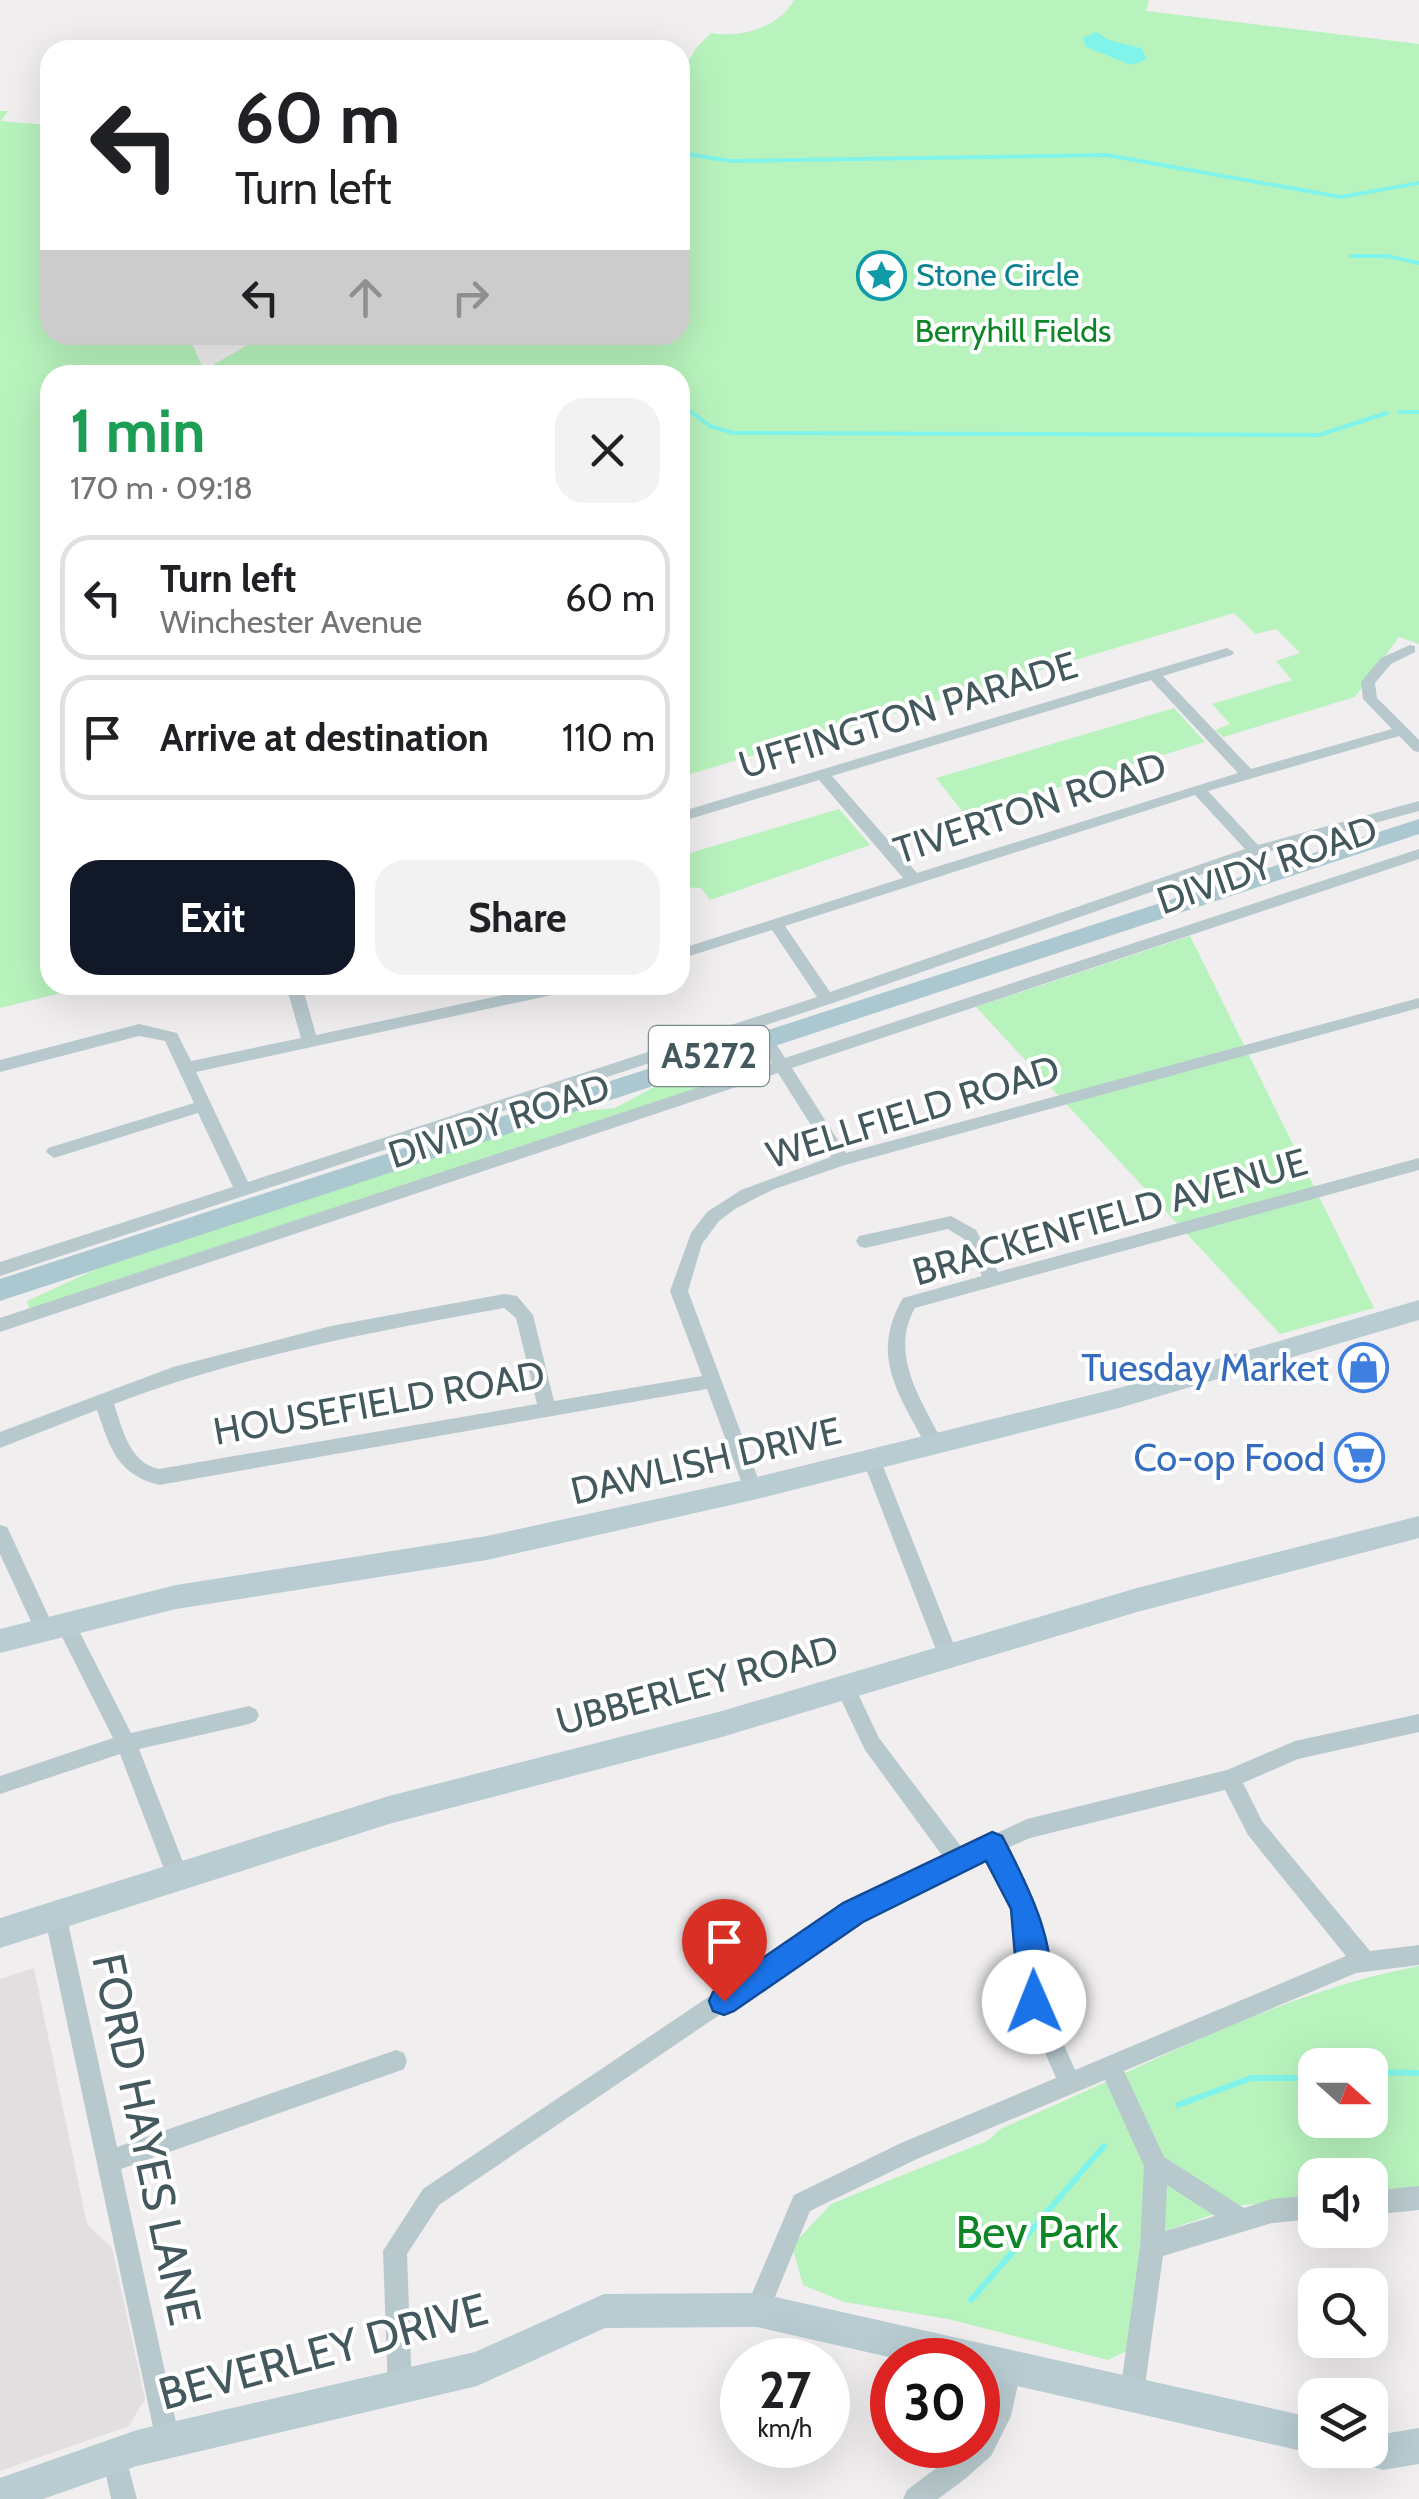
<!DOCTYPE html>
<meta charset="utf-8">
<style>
:root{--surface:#fff;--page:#f2f2f2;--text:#202124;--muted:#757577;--line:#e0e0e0;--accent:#111827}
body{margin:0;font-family:Cabin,sans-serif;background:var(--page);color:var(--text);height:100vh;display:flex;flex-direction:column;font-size:38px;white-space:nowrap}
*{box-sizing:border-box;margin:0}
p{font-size:32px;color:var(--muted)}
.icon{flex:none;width:55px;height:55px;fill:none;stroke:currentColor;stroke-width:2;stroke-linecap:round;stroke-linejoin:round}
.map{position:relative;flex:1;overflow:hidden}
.side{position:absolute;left:40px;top:365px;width:650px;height:630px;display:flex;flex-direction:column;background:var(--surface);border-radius:30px;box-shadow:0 10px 40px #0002}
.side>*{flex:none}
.banner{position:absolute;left:40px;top:40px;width:650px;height:305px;border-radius:30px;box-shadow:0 10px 40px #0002;background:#fff;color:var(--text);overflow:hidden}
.needle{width:65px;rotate:111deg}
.buttons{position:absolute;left:1298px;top:2048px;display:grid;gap:20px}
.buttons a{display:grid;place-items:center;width:90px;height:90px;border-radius:20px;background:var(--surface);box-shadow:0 10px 40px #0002;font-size:50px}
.speed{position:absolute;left:720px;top:2338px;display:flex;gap:20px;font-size:50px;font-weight:700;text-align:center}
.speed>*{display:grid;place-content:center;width:130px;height:130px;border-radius:50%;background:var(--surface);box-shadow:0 10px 40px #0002;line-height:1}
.speed small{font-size:25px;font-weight:400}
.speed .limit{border:15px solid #d22;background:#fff;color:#111}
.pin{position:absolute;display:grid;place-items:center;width:85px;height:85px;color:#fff;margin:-102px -42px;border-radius:50% 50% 50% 0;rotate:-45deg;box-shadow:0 0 10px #0007}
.pin .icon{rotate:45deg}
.me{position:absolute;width:110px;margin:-55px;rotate:359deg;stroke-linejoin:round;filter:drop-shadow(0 0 8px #0008)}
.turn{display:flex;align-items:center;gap:35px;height:210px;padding:0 30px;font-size:45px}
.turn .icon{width:130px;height:130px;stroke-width:2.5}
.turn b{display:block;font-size:70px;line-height:85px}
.lanes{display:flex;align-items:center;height:95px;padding:0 30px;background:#0003;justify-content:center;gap:50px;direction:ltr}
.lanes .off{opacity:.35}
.round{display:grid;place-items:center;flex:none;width:105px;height:105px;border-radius:30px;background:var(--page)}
.summary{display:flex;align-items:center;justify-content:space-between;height:170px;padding:0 30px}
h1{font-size:60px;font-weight:700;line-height:75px;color:#1e9e55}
.cta{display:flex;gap:20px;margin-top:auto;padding:20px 30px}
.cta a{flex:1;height:115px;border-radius:30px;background:var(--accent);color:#fff;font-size:40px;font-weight:700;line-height:115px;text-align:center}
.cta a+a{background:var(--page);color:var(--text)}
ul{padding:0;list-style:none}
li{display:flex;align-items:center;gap:30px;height:125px;margin:0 20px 15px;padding:0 10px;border:5px solid var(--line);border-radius:30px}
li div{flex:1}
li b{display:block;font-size:38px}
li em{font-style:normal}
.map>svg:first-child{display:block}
</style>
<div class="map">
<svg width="1419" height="2499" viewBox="0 0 1419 2499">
<rect width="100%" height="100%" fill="#f1eeef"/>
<path fill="#e2dfe1" d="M34,1968l53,256 25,24 33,151 -16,27 -129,45v-492z"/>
<path fill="#b8f3bd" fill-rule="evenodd" d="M794,0h355l-3,11 273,33v600l-20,-7 -44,60 -132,40 -8,-7 15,-6 -18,-20 80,-24 -16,-19 24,-8 -24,-24 -21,5 -21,-21 -554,164v-402h-630v610h43l-93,23v-897h8l-7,10 49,4v210h138l16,35 61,-35h415v-259l16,-28 15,-15c29,5 68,-5 83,-33z
M1174,708l31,34 -239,74 -30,-38z
M839,809l31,36 -160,55 -9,-12 -21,-1v-31z
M1190,936l184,372 -94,26 -304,-327z
M753,1053l9,2 5,10 -737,246 -3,-10 72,-33 465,-155 51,-5 45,-24z
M1419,1966v227l-49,4v-22h-55v26l-74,4 -100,34 -12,111 -21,10 -160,-41 -104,-17 -41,-17 -11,-39 39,-42 156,-63 15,-13c137,-57 269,-134 417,-162zM1315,2065h55v55h-55z"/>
<path fill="#80f4ea" d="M1096,32l13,8 32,8 6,11 -16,6 -45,-18 -3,-9z"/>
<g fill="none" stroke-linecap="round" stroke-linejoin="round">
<path stroke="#80f4ea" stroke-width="4" d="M680,153l51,8 375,-6 235,42 78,-14
M1351,256h36l32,7
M680,404l30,22 23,7 586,2 68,-22
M1399,412h20"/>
<path stroke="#80f4ea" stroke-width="6" d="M1370,2072l49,1
M1178,2105l73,-27h64
M971,2300l133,-154"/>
<path fill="#b8c9cd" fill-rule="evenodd" d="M1410,645l5,1v6l-24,12 -16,19 2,15 42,42v12l-5,-1 -15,-15 -191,55 50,54 161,-44v10l-159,43 -427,149 -833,273v-14l233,-75 -35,-74 -144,45 -8,-6 2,-4 146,-45 -29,-62 -26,-5 -139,36v-12l139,-36 38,9 14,28 110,-23 -15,-53h16l14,50 234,-50h33l-8,5 -379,82 52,110 569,-185 -45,-67 -92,29v-10l223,-71 -84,-98 -139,42v-10l547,-164 7,4 -2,3 -69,21 88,93 141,-40 -29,-30 -2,-17 20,-24zM1151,680l87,93 -321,100 -85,-97zM1195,795l50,54 -415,143 -45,-66z
M1419,849v10l-627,209 54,85 573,-155v10l-574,157 -73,25 -37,19 -16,12 -17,23 -14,47 74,198 -2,5 -7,3 -7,-3 -2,-5 -37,-100 -548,96c-42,-11 -49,-37 -62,-75l-97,38v-16l173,-65 158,-41 173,-32 13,2 16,19 21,86 148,-25 -32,-85 21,-58 16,-21 34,-22 90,-33 -53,-84 -778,259v-14l772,-255 -16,-25 2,-4h12l15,24zM504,1308l12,10 21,86 -378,65c-30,-7 -36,-39 -45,-65 126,-48 258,-72 390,-96z
M1419,1158v12l-504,138c-27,47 8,94 29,137l-2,5 -7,3 -7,-3c-27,-54 -60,-92 -25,-152l79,-22 -18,-37 -16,-10 -83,19 -6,-2 -3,-5 3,-5 92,-20 25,14 22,42z
M872,1453l7,3 2,5 77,194 -3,6 -7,3 -7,-3 -3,-6 -75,-194 2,-5z
M0,1525l7,2 3,6 44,95 -3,6 -7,2 -7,-2 -3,-6 -34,-74z
M65,1615l7,2 59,116 118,-27 7,3 3,6 -3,6 -7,3 -110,25 49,126 -3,7 -8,3 -8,-3 -49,-128 -120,40v-18l113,-38 -58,-115 3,-6z
M845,1678l7,3 27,57 84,111 64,-30 200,-49 68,-29 124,-27v18l-121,27 -55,24 19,38 108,130 49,-6v20l-63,8 -232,98 40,86 80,51 28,-9 43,-4v24l-43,4 -109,33 -19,137 -3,9 -9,3 -9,-3 -3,-9 20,-146 4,-81 -39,-86 -188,79 -107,52 -44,108 -9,3 -9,-3 -3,-9 49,-115 107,-52 155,-65 -33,-76 -1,-51 -7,-42 -27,-51 -127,61 -422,286 -32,49 5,135 -3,9 -9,3 -9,-3 -3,-9 -5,-138 40,-62 422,-284 99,-47 -79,-108 -30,-63 3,-6zM1225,1790l23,45 98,121 -271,114 -30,-68 -1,-51 -8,-44 -31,-58 25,-11zM1167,2185l48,31 -50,15z
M55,1904l8,3 3,7 51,233 279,-97 8,3 3,8 -3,8 -8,3 -275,97 59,272 -3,9 -9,3 -9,-3 -3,-9 -112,-527 3,-7z
M1419,2186v24l-49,5v-24z
M1010,2354l9,3 3,9 -11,50 -20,40 -26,23 -27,20h-35l4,-9 60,-45h11c0,-13 5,-19 9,-31 6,-19 7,-39 14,-57z
M114,2444l9,3 14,52h-26l-9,-43 3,-9z"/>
<path fill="#b8ccd2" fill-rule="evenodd" d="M1419,1300v20l-300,88 -366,92 -266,60 -311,49 -176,44v-24l176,-44 311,-49 266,-58 366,-90z
M1419,1516v22l-282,74 -415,125 -333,87 -389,124v-30l389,-122 333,-85 415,-123z
M757,2293l558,125v32h9l-9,4 -337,-77v-17h-76l-145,-33 -152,1 -128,58 -340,80 -94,33h-43v-21l137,-48 338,-78 129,-58z
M1419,2428v36l-36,6 -26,-8 -4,-12h17v-19l13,3z"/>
<path fill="#abc8d0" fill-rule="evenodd" d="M1419,819v15l-1419,467v-22z"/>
</g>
<path fill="#1a73e8" stroke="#114b97" stroke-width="2.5" d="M992,1832l10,4c24,46 65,123 42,175l-10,5 -10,-5 -5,-9 -8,-93 -25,-48 -123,61 -129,89 -10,4 -11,-4 -4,-10 4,-9 130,-89z"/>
<defs>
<symbol id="sight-ring" viewBox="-11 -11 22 22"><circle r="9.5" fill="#fff" stroke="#0f9aa8" stroke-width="1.5"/><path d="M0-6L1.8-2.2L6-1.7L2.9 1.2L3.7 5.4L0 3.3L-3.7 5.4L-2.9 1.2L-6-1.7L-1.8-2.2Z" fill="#0f9aa8"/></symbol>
<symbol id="shop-ring" viewBox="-11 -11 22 22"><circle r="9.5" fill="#fff" stroke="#3f7fe0" stroke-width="1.5"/><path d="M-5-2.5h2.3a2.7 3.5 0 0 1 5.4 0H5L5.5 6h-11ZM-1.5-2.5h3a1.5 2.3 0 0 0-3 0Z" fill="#3f7fe0"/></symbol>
<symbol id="supermarket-ring" viewBox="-11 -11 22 22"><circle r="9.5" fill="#fff" stroke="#3f7fe0" stroke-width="1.5"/><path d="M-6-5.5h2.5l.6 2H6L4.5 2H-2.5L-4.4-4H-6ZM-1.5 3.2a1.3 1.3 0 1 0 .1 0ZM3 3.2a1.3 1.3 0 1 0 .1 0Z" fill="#3f7fe0"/></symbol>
</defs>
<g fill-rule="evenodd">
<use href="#sight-ring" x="854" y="248" width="55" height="55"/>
<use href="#shop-ring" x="1336" y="1340" width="55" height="55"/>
<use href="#supermarket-ring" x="1332" y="1430" width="55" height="55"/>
</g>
<g text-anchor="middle" stroke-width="8" stroke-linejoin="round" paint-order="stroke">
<g font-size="32" fill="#0d838f" stroke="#fff" text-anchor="start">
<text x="916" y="286">Stone Circle</text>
</g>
<g font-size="32" fill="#0e8627" stroke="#fff">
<text x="1013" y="342">Berryhill Fields</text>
</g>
<rect fill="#fff" stroke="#7c8b8e" stroke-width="2.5" x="649" y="1026" width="120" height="60" rx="8"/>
<g font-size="35" font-weight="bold" fill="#44595d">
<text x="709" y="1068">A5272</text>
</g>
<g font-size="38" fill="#44595d" stroke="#fff">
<text transform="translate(908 715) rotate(-17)" y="13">UFFINGTON PARADE</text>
<text transform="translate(1030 808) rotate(-18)" y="13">TIVERTON ROAD</text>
<text transform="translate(1267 865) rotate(-19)" y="13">DIVIDY ROAD</text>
<text transform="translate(913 1112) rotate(-17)" y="13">WELLFIELD ROAD</text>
<text transform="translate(499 1121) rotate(-18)" y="13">DIVIDY ROAD</text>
<text transform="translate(1110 1217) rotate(-16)" y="13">BRACKENFIELD AVENUE</text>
<text transform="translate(379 1403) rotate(-10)" y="13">HOUSEFIELD ROAD</text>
<text transform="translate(706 1461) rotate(-13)" y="13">DAWLISH DRIVE</text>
<text transform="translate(697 1685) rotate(-15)" y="13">UBBERLEY ROAD</text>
</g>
<g font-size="38" fill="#366cbe" stroke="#fff" text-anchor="end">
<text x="1329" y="1381">Tuesday Market</text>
<text x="1325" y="1471">Co-op Food</text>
</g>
<g font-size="45" fill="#44595d" stroke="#fff">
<text transform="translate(147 2139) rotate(78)" y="16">FORD HAYES LANE</text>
<text transform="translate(323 2351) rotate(-15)" y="16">BEVERLEY DRIVE</text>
</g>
<g font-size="45" fill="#0e8627" stroke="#fff">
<text x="1037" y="2248">Bev Park</text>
</g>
</g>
</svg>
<div class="buttons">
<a><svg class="needle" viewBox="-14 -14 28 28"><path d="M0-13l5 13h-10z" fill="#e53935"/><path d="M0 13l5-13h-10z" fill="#757577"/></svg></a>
<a><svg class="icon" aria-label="sound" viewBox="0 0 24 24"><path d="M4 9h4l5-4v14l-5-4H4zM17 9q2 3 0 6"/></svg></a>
<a><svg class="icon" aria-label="search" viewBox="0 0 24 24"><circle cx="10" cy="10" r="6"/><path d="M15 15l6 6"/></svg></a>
<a><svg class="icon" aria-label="layers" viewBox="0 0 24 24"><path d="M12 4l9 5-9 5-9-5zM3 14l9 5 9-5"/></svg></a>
</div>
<div class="speed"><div>27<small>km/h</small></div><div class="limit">30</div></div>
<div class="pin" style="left:724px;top:2001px;background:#d93025"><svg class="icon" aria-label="arrive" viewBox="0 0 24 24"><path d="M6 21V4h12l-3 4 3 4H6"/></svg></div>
<svg class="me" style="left:1034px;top:2002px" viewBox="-20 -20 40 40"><circle r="19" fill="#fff"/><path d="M0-13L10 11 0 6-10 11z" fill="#1a73e8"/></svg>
<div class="banner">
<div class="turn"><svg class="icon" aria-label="left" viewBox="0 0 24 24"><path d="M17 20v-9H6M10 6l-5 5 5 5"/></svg><div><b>60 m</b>Turn left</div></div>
<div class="lanes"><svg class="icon" aria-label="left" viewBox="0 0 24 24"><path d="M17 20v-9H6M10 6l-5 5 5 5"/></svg><svg class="icon off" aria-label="ahead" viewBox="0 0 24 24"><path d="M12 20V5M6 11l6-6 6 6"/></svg><svg class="icon off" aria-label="right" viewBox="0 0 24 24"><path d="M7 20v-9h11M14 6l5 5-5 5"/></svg></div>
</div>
<section class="side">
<div class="summary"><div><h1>1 min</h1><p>170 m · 09:18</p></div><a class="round"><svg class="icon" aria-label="close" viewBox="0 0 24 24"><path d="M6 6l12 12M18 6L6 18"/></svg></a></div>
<ul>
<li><svg class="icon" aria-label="left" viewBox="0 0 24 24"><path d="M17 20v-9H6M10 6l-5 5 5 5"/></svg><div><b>Turn left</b><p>Winchester Avenue</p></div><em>60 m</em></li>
<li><svg class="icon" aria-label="arrive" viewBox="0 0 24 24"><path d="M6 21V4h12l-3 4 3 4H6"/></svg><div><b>Arrive at destination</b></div><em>110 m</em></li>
</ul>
<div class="cta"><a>Exit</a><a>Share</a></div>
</section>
</div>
